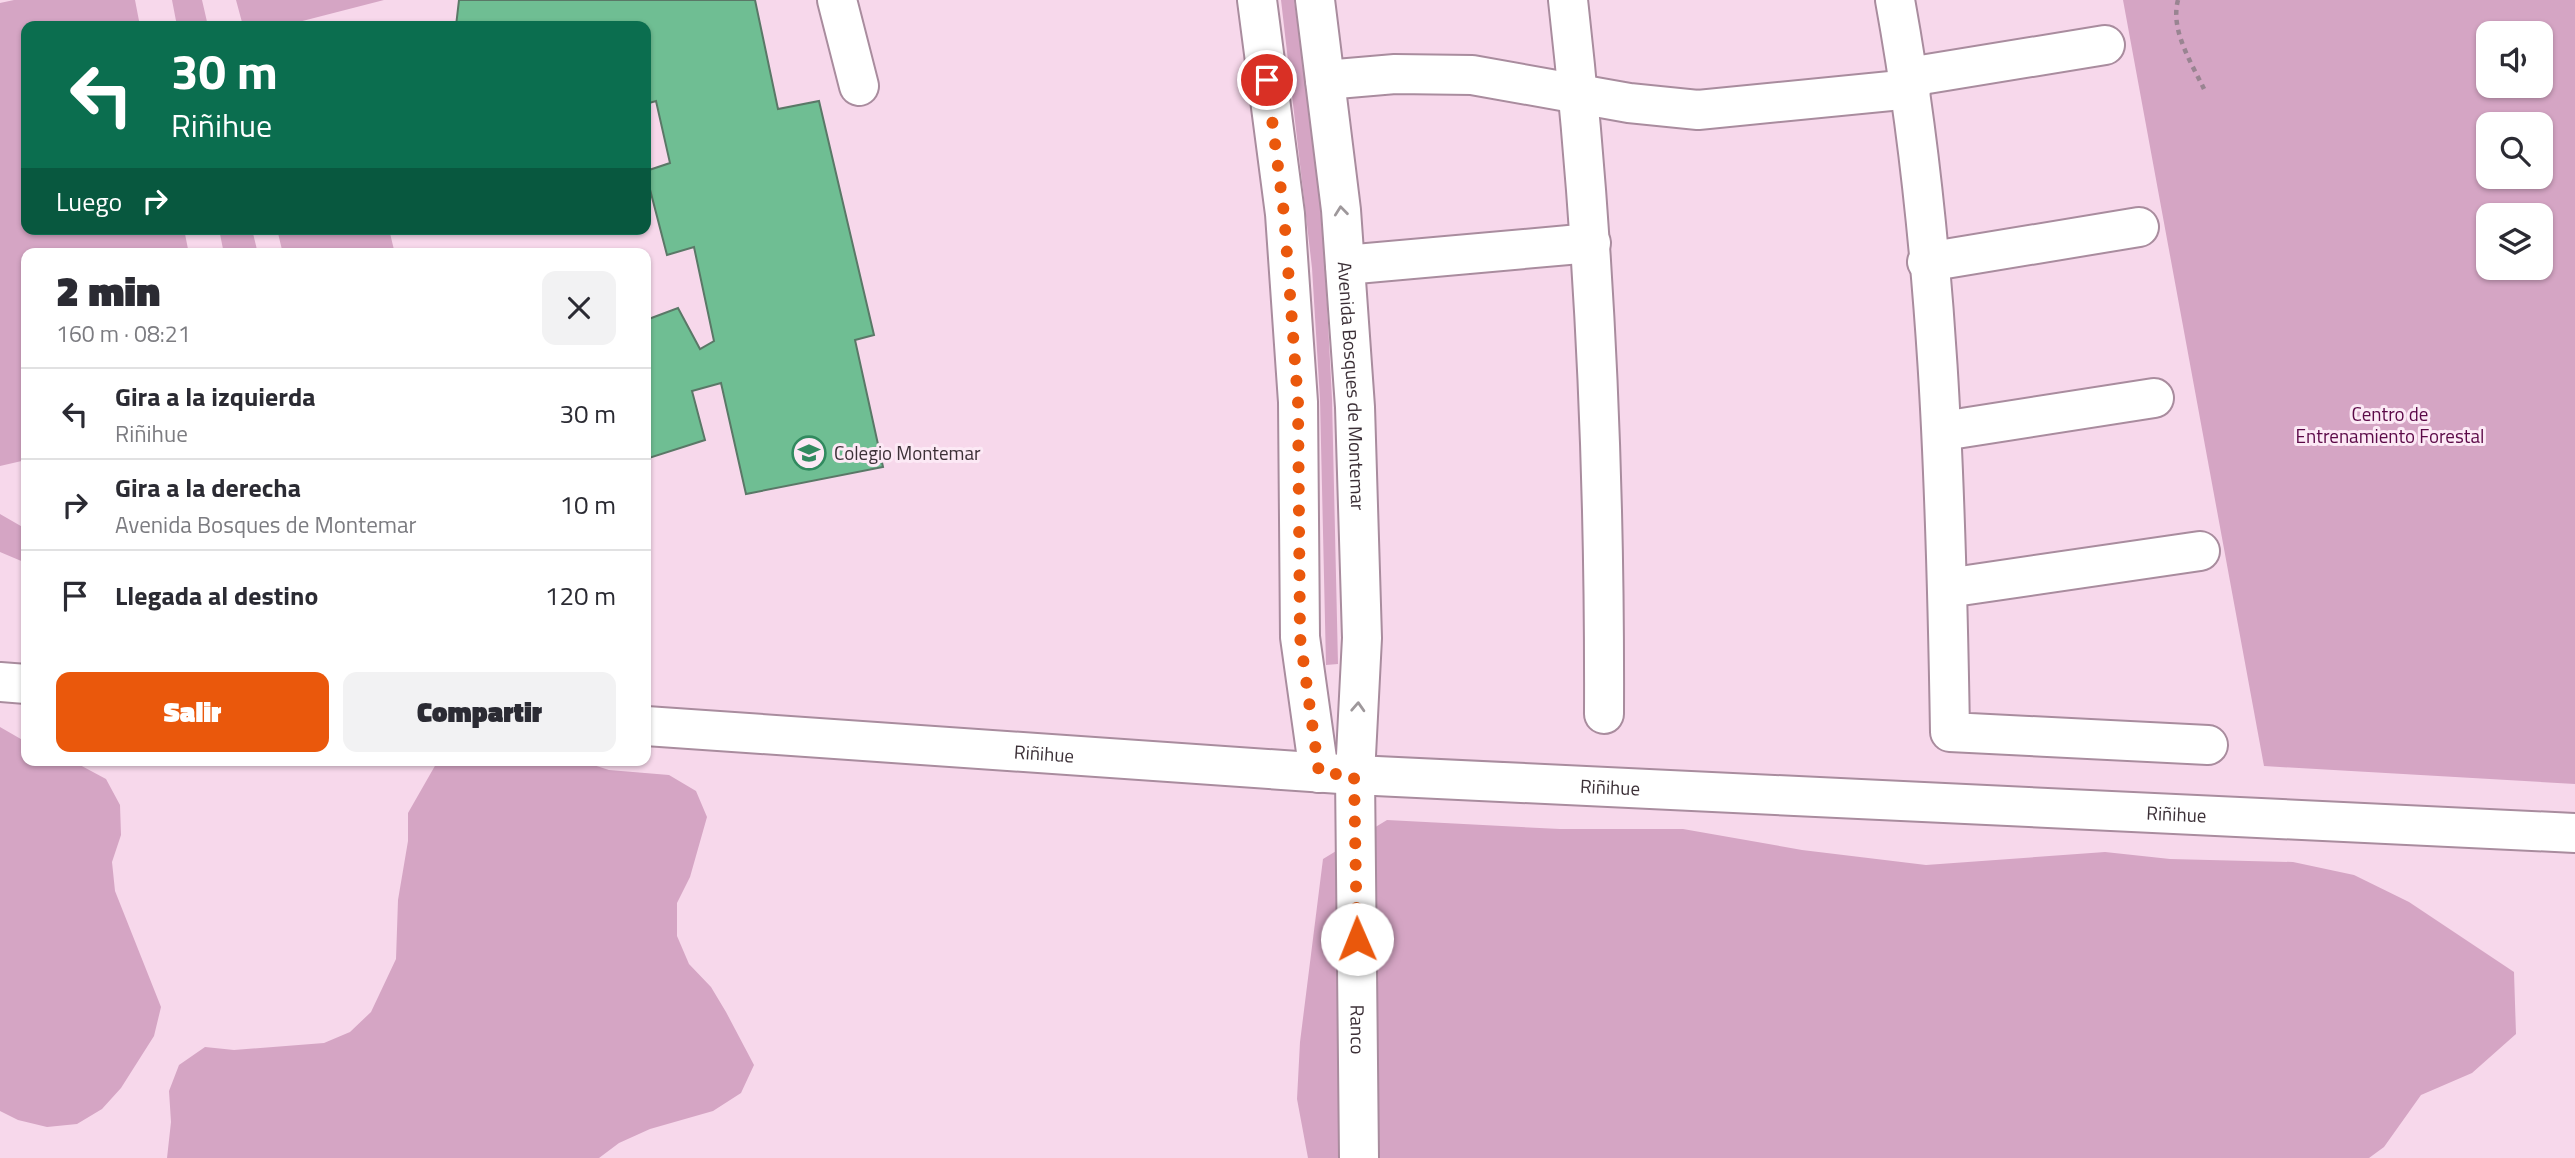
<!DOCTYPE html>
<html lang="es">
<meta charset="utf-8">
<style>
:root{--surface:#fff;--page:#f2f2f3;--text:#2b2b33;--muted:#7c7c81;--line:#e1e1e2;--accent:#ea580c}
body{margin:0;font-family:"Titillium Web",sans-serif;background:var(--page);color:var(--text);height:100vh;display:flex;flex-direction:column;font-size:26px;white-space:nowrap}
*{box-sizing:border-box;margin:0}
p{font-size:23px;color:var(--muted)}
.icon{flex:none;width:38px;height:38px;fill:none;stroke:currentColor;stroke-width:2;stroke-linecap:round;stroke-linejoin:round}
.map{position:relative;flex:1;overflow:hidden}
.side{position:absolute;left:21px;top:248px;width:630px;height:518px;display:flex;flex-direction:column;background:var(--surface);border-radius:14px;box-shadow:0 2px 5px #0004}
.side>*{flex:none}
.top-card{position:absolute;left:21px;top:21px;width:630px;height:214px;border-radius:14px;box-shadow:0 2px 5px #0004;background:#0b6e4f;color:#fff;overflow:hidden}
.fabs{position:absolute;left:2476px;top:21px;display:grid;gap:14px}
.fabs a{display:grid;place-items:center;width:77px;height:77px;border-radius:14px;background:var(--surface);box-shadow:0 2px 5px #0004;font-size:35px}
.pin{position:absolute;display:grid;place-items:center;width:60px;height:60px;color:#fff;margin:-30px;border:4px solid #fff;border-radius:50%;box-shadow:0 2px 7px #0007}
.me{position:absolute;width:77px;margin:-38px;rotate:359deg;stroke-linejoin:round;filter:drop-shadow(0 0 5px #0008)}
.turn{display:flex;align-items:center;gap:24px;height:147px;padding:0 35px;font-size:32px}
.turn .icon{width:91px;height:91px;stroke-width:2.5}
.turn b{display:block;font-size:49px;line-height:60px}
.then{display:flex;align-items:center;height:66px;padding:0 35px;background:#0003;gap:14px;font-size:26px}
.round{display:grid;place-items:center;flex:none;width:74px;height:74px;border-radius:14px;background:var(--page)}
.overview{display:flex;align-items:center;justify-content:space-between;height:119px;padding:0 35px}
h1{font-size:42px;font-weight:800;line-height:52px}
.button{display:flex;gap:14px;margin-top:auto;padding:14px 35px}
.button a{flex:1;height:80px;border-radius:14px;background:var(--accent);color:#fff;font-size:28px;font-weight:800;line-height:80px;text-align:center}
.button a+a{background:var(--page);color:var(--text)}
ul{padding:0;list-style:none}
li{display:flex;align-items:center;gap:21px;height:91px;padding:0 35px;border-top:2px solid var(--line)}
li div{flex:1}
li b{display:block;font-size:26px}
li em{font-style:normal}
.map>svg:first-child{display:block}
</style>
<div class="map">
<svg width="2575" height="1158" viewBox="0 0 2575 1158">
<rect width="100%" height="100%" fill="#f7d8eb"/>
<path fill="#d5a5c4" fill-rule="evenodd" d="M14,0h121l5,26h-114v203h158l5,25h-163v206l-26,6v-463z
M172,0h30l6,26h-31z
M236,0h148l-101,26h-40z
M1281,0h13l21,144 10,122 7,133 6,265 -12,1 -6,-266 -8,-131z
M2123,0h452v784l-311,-18zM2541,33v53h-53v-53zM2488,124h53v53h-53zM2541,215v53h-53v-53z
M219,229h33l6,25h-34z
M277,229h112l6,25h-112z
M0,514l26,15v34l-26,-11z
M0,727l26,15v19h46l6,3 28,15 14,26 1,30 -9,27 3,29 46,116 -7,29 -33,52 -19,21 -25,15 -30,3 -29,-7 -18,-9z
M484,761h97l28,9 60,5 27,16 11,26 -17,60 -13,26v33l12,28 22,23 15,25 28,53 -13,28 -28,18 -63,18 -31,14 -20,15h-432l4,-36 -2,-31 10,-26 26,-18 29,3 90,-7 26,-11 21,-20 25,-53 2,-59 10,-59v-28l28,-49z
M1387,820l173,9h123l119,21 124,15 179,-13 65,7 123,3 61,13 55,27 105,70 2,62 -44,39 -51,22 -37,52 -15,11h-1061l-11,-59 3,-57 23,-183z"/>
<path fill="#6fbe93" stroke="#5a7867" stroke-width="2" d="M459,0h296l23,109 41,-8 55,234 -19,5 28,127 -137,27 -25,-111 -29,8 13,49 -59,19v-139l32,-12 22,41 14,-8 -20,-94 -27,8 -21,-81v-3l24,-8 -14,-62 -10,3v-78h-190z"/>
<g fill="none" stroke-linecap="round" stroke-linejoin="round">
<defs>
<g id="minor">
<path d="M837,0l22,86"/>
<path d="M1257,0l28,214 13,188 2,235 19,136"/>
<path id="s1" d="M1315,0l26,210 14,197 7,231 -7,137 4,383"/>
<path d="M1568,0c27,238 37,475 36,714"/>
<path d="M1895,0c44,241 51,488 55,732l258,13"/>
<path d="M1909,77l196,-32"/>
<path d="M1325,80l70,-6 77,1 157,28 69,7 213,-21"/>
<path d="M1927,262l212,-35"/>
<path d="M1345,265l246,-22"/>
<path d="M1943,431l211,-33"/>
<path d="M1947,588l253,-37"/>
<path d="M0,682l26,2"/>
<path id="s2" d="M646,726l709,49 1220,58"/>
</g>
</defs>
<use href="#minor" stroke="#a98c9e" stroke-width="42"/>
<path stroke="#998491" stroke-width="4.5" stroke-dasharray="5 5" stroke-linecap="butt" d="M2178,0c-8,30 13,62 26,89"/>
<use href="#minor" stroke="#fff" stroke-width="38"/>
</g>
<defs><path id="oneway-chevron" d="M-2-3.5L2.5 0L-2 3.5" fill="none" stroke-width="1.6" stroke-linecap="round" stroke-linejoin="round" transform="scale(1.75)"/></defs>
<g stroke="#9e989b">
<use href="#oneway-chevron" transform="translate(1341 211) rotate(-96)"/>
<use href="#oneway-chevron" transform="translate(1358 707) rotate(-87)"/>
</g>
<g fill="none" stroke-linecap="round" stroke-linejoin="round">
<path stroke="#ea580c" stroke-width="12" stroke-dasharray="0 21.6" d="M1267,80l17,134 14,188 2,235 19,136 35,2 3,164"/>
</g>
<defs>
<symbol id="school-ring" viewBox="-11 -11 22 22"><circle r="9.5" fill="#fce9f5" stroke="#318a5f" stroke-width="1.5"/><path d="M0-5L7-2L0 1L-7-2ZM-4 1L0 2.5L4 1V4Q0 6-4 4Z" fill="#318a5f"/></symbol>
</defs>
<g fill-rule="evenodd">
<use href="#school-ring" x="790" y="434" width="38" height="38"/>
</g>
<g text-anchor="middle" stroke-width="6" stroke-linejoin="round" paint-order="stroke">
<g font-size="19" fill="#3c3037" stroke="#fce9f5">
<text dy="7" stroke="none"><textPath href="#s1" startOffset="388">Avenida Bosques de Montemar</textPath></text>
<text dy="7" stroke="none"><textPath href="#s2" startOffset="399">Riñihue</textPath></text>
<text dy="7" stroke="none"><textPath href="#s2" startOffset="966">Riñihue</textPath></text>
<text dy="7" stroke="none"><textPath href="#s2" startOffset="1533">Riñihue</textPath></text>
<text dy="7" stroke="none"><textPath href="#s1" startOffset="1032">Ranco</textPath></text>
</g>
<g font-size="19" fill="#5b0947" stroke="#fce9f5">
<text x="2390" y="421">Centro de<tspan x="2390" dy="22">Entrenamiento Forestal</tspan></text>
</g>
<g font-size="19" fill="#3c3037" stroke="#fce9f5" text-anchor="start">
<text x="834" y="460">Colegio Montemar</text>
</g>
</g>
</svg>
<div class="fabs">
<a><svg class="icon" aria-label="sound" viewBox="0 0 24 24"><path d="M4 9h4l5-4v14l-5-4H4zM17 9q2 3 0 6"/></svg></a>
<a><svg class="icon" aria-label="search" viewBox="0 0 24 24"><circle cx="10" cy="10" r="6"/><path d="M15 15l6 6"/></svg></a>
<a><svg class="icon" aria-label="layers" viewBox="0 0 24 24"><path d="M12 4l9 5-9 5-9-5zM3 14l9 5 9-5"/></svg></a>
</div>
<div class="pin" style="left:1267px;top:80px;background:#d93025"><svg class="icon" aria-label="arrive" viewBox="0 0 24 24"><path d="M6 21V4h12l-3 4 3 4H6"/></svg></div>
<svg class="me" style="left:1357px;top:939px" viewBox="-20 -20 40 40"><circle r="19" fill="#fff"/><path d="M0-13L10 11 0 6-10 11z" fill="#ea580c"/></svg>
<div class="top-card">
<div class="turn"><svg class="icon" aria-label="left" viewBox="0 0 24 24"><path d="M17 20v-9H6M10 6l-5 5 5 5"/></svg><div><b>30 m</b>Riñihue</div></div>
<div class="then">Luego<svg class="icon" aria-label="right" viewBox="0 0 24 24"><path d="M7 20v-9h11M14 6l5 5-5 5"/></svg></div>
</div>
<section class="side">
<div class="overview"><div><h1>2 min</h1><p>160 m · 08:21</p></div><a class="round"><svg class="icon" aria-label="close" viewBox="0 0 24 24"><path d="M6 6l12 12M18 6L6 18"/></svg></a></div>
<ul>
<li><svg class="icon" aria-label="left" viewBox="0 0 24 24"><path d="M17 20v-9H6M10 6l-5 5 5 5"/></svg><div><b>Gira a la izquierda</b><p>Riñihue</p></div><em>30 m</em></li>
<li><svg class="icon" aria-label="right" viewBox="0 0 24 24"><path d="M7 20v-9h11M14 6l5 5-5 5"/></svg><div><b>Gira a la derecha</b><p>Avenida Bosques de Montemar</p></div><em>10 m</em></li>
<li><svg class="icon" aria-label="arrive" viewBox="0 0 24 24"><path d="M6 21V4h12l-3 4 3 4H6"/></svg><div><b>Llegada al destino</b></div><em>120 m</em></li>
</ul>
<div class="button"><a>Salir</a><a>Compartir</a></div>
</section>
</div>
